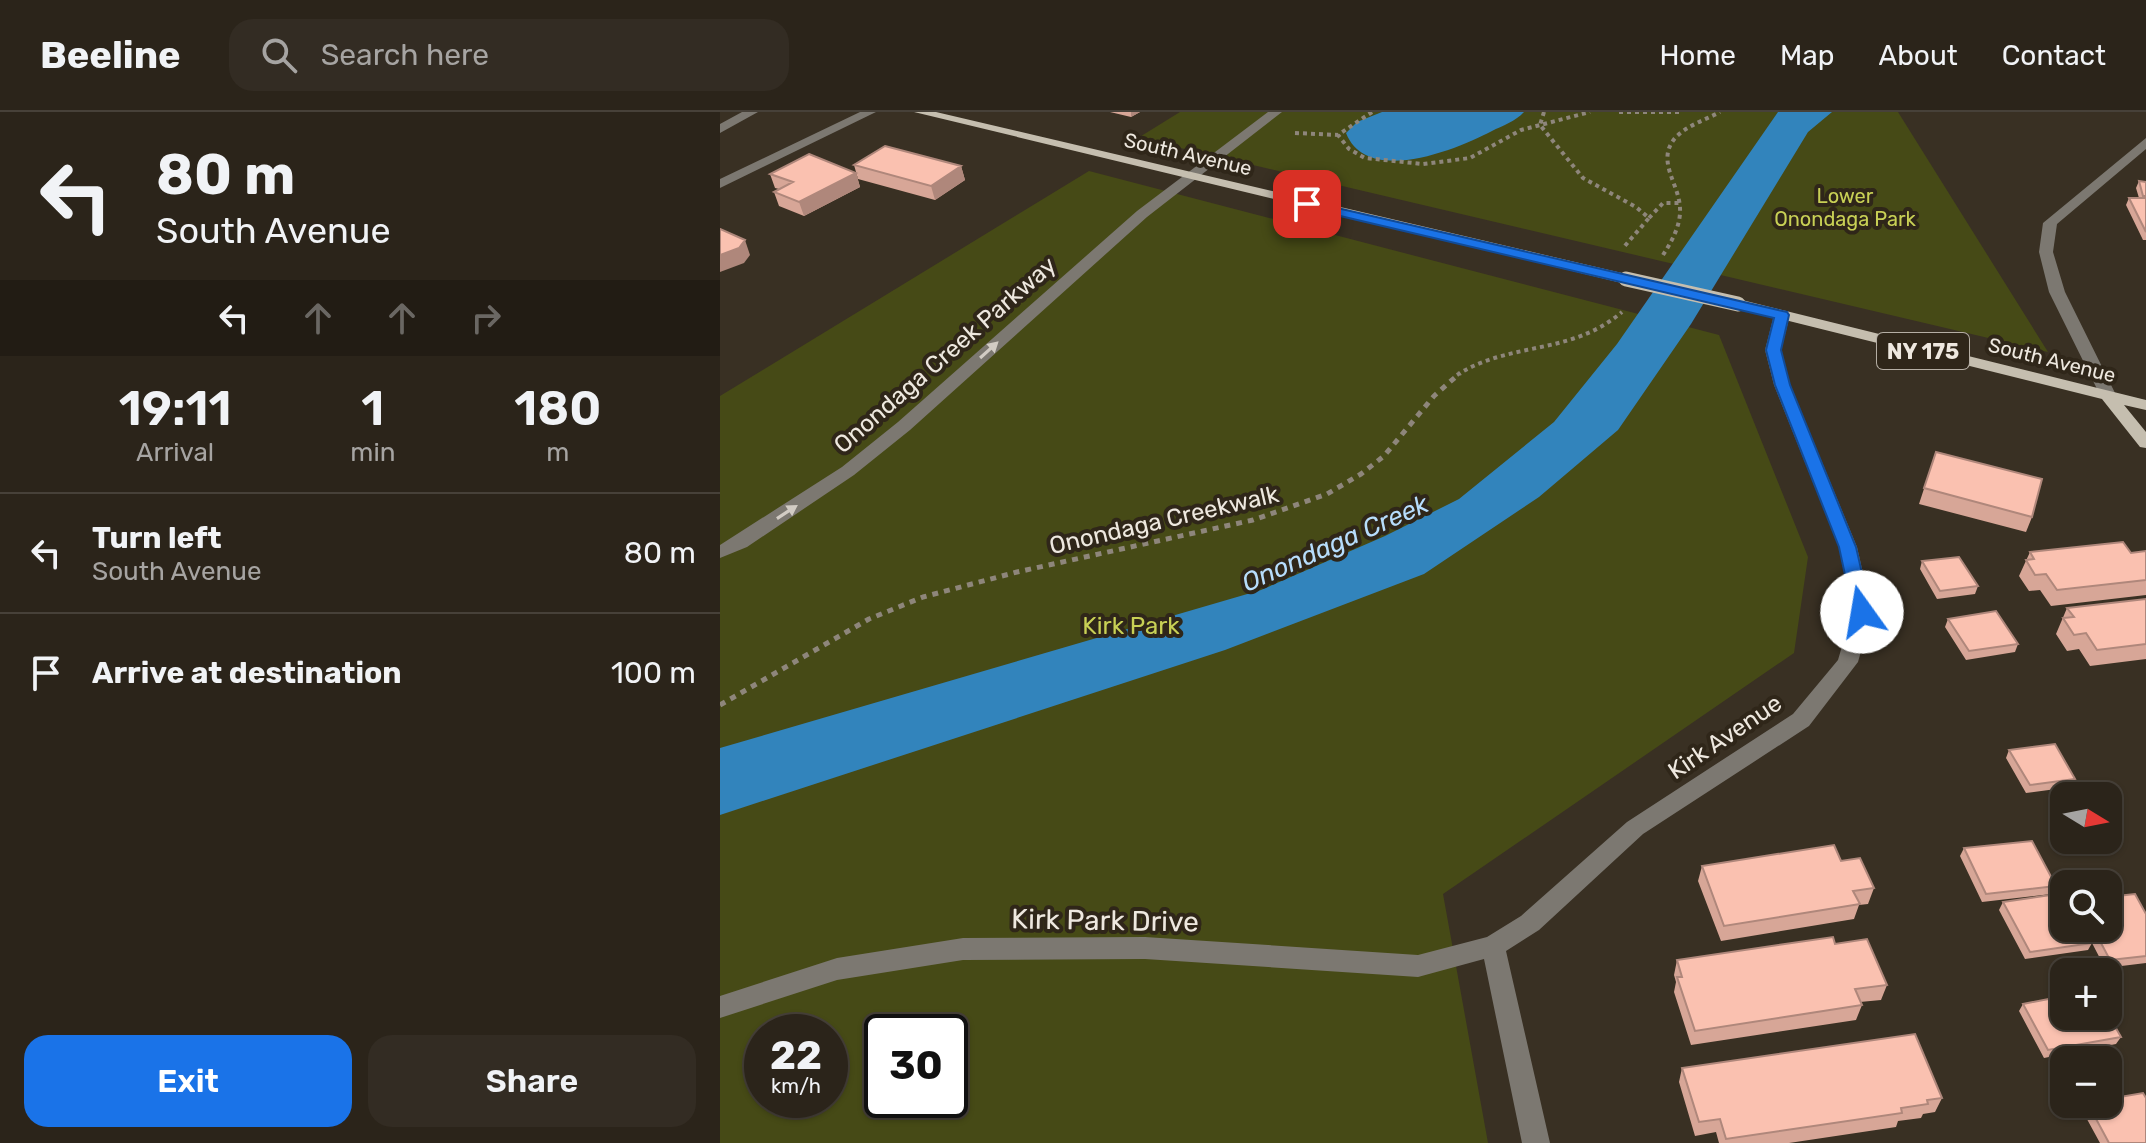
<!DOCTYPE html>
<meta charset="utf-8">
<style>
:root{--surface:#2b241a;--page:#332c23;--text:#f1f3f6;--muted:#a6a4a2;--line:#474139;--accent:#1a73e8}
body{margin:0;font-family:Rubik,sans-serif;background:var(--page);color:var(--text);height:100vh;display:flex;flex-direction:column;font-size:30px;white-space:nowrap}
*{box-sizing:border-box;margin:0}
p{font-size:26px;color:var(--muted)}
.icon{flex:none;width:44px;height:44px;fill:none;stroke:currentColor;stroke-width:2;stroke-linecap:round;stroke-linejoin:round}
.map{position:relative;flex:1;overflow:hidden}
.drawer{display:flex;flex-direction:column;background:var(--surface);width:720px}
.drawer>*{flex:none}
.guide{background:#2b241a;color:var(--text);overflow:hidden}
.needle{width:52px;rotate:100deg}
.controls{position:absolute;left:1330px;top:670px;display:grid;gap:16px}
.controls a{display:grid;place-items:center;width:72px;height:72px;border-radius:16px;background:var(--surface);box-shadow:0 2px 6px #0004,0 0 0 2px var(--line);font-size:40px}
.speed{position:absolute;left:24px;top:902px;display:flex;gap:16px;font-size:40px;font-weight:700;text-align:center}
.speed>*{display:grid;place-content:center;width:104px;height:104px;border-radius:50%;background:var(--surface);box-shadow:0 2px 6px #0004,0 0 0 2px var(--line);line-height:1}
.speed small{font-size:20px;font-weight:400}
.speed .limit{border:4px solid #111;border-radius:12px;background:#fff;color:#111}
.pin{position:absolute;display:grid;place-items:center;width:68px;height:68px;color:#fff;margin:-34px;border-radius:16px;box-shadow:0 4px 12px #0006}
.me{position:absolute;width:88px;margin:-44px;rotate:347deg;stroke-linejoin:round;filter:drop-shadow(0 0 6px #0008)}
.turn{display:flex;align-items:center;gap:28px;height:168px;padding:0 24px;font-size:36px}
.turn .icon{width:104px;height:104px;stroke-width:2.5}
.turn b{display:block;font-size:56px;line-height:68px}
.lanes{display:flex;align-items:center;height:76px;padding:0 24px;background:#0003;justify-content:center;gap:40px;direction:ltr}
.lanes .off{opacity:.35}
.eta{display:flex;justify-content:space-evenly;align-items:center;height:136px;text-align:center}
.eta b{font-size:48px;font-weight:600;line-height:56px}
.primary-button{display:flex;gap:16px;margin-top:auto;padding:16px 24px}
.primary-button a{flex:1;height:92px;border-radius:24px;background:var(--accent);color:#fff;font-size:32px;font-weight:600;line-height:92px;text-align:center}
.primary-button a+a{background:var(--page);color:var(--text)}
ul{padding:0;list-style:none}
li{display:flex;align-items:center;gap:24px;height:120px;padding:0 24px;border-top:2px solid var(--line)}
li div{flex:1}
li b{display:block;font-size:30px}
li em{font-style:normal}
header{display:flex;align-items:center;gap:48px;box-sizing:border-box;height:112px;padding:0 40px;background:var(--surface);border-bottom:2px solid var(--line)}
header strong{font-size:38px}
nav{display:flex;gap:44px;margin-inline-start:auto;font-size:28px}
.search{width:560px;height:72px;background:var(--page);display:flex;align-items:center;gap:20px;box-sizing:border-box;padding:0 28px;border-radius:24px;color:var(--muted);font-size:30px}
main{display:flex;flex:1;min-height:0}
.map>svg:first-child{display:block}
</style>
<header>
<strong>Beeline</strong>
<div class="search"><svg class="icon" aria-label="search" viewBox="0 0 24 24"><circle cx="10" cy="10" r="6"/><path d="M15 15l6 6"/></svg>Search here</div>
<nav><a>Home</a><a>Map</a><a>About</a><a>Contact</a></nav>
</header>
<main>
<section class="drawer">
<div class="guide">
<div class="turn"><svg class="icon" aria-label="left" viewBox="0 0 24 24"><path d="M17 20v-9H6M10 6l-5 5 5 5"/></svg><div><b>80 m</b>South Avenue</div></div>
<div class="lanes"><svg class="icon" aria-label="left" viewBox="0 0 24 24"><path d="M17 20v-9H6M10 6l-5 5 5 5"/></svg><svg class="icon off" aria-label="ahead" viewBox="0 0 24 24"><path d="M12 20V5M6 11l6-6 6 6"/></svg><svg class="icon off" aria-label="ahead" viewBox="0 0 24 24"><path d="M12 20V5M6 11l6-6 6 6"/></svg><svg class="icon off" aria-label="right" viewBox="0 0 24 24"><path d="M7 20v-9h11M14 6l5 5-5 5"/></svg></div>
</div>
<div class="eta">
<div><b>19:11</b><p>Arrival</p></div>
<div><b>1</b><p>min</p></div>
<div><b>180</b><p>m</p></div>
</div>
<ul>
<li><svg class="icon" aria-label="left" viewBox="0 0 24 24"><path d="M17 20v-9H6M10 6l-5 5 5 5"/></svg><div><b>Turn left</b><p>South Avenue</p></div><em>80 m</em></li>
<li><svg class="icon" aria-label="arrive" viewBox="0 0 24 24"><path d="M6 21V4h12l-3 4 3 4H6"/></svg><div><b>Arrive at destination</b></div><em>100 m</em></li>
</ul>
<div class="primary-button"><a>Exit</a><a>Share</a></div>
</section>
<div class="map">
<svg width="1426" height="1031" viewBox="0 0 1426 1031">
<rect width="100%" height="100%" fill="#393023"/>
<path fill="#464a16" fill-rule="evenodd" d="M460,0h718l150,240 -910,-214z
M369,59l630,164 89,222 -14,96 -351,241 45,249h-768v-747zM42,920h68v68h-68zM162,920h68v68h-68z"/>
<path fill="#3284bc" d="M662,0h142c-8,9 -22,14 -32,19 -36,19 -125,55 -146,2l11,-11z
M1058,0h54l-24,20 -117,192 -73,106 -79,67 -115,77 -199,76 -505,165v-67l541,-158 124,-54 74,-37 95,-77 63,-78z"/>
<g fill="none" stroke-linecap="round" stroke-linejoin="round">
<path stroke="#8e867b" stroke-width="4" stroke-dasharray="4 4" stroke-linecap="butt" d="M652,0l-34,23 11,14 16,9 58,6 47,-6 51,-28 69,-18
M824,0l-4,13 43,53 53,29 13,11 -26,30
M899,0h62
M575,21l43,2
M929,106l14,-15h16
M943,143c9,-14 18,-30 17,-47 -1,-25 -25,-48 -4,-71 12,-12 29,-17 44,-25
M737,263c53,-34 113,-19 165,-63"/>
<path stroke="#8e867b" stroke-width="5" stroke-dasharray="6 6" stroke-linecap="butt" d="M0,593l149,-86 54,-22 94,-25 236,-52 74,-26 34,-20 23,-18 50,-60 26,-23"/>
<path fill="#7c7871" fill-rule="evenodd" d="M22,0h16l-38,21v-9z
M140,0h16l-156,76v-9z
M548,0h14l-135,105 -237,213 -56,45 -107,72 -27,11v-13l122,-78 56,-45 239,-211z
M1426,26v11l-89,75 -4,28 12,40 52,105 -8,5 -8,-5 -52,-105 -10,-40 4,-29z
M1062,198l8,5 -9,35 9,35 67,162 15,65 -14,50 -49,64 -166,108 -104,96 -33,21 44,192h-28l-38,-184 -66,18 -273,-18 -182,1 -126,20 -117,38v-22l117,-38 126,-20 182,-1 273,18 69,-18 34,-21 106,-94 166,-108 45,-54 14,-48 -13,-65 -65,-162 -9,-35 9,-35z"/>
<path fill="#c5beaf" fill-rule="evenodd" d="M194,0h22l690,162 8,5 -8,5z
M1018,187l408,101v10l-22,-5 22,27v16l-6,-1 -38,-48 -369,-92v-6z"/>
<path stroke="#c5beaf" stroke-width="15" d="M906,167l112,25"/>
</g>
<path fill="#d7a697" d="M390,0h30l-9,5z
M134,53l107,1 4,14 -30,20 -77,-21z
M136,61l4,14 -56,29 -25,-10 -5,-14 5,-3 -4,-1 -5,-14z
M1419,69l7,1v58h-3l-17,-35 3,-7h10l-3,-10z
M1216,340l96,65 -6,15 -107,-28z
M1426,439v44l-95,11 -11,-16 -11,1 -10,-15 11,-24 101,1z
M1202,449l56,25 -3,8 -38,5 -17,-30z
M1426,487v60l-56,7 -11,-17 -12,2 -11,-17 11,-26z
M1228,507l70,25 -3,8 -49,8 -21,-33z
M1289,638l66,29 -4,8 -45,6 -20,-35z
M1244,736l92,38 -5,8 -69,8 -22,-46z
M982,754l172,22 -6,16 -9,1 -5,14 -133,22 -23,-60z
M1283,790l61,26h44l38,-14v49l-41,5 -13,-25 -4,7 -63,9 -26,-49z
M1115,832l52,41 -6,15 -21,2 2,3 -6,15 -165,25 -17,-53 2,-10 -2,-7 3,-15z
M1303,892l98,33 -5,7 -72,14 -25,-47z
M962,956l260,30 -7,14 -12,2 -2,4 -23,3 -2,6 -107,16h-70l-3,-11 -21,4 -16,-54z
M1366,992h22l38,39h-46l-18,-33z"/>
<path fill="#af877b" d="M411,0h9l-9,5z
M241,54l4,14 -30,20 -4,-14z
M136,61l4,14 -56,29 -5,-14z
M25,128l5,15 -6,8 -24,9v-17z"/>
<path fill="#fac1b0" stroke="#af877b" stroke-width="2" d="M165,34l76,20 -30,20 -77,-21z
M89,42l47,19 -57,29 -25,-10 19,-10 -23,-8z
M1419,69l7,1v14h-3z
M1409,86h17v34z
M0,117l25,11 -6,8 -19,7z
M1216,340l106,27 -10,38 -108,-29z
M1403,430l8,11 15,-2v29l-89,10 -11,-16 -11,1 -9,-15 8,-1 -4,-7z
M1239,445l19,29 -38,5 -18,-30z
M1426,487v45l-49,6 -11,-17 -12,2 -11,-17 11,-1 -7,-9z
M1276,499l22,33 -49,7 -21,-32z
M1335,632l20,35 -45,6 -21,-35z
M1312,729l24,45 -70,8 -22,-46z
M1114,733l7,16 19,-3 14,30 -21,3 7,13 -136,22 -22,-60z
M1344,781v35h20l8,15 -62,9 -27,-50z
M1415,782l11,20v42l-36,4 -17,-32h15v-31z
M1113,825l2,7 32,-5 20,46 -32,4 7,16 -167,26 -18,-54h5l-5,-17z
M1344,884v20h44v-2l13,23 -73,13 -25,-46z
M1195,922l27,64 -15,2 1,4 -27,4 1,5 -176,26 -6,-20 -21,3 -17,-54z
M1423,981l3,5v45h-37l-21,-39h20v-5z"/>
<defs><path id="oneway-solid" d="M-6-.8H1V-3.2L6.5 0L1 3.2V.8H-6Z" transform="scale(2)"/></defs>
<g fill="#d2ccc4">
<use href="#oneway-solid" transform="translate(269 238) rotate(-42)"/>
<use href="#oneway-solid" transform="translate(67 400) rotate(-33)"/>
</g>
<path fill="#1a73e8" stroke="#114b97" stroke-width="2" d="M587,89l480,111 2,3 -8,35 9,35 66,162 15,65 -2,4 -7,2 -9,-6 -14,-65 -64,-162 -9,-35 8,-32 -472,-111 -2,-3z"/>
<g text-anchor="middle" stroke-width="8" stroke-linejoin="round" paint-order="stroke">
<g font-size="20" fill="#eee8df" stroke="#2f2619">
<text transform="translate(468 42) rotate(13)" y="7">South Avenue</text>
<text transform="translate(1332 248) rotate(14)" y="7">South Avenue</text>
</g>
<g font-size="20" fill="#c8d055" stroke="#2f2619">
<text x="1125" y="91">Lower<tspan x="1125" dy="23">Onondaga Park</tspan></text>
</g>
<rect fill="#2f2619" stroke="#b5aea4" stroke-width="2" x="1157" y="221" width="92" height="36" rx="6"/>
<g font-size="22" font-weight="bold" fill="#eee8df">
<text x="1203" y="247">NY 175</text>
</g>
<g font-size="24" fill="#eee8df" stroke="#2f2619">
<text transform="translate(225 243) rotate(-41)" y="8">Onondaga Creek Parkway</text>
<text transform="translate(444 408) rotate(-13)" y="8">Onondaga Creekwalk</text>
<text transform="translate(1005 625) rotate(-34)" y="8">Kirk Avenue</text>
</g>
<g font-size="24" fill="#c8d055" stroke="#2f2619">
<text x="411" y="522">Kirk Park</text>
</g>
<g font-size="26" font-style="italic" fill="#b7ddfc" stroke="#2f2619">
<text transform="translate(615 431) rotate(-24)" y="9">Onondaga Creek</text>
</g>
<g font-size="28" fill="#eee8df" stroke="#2f2619">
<text transform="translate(385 808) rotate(1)" y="10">Kirk Park Drive</text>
</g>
</g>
</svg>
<div class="controls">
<a><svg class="needle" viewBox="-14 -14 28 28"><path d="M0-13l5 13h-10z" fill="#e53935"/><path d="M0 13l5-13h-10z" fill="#a6a4a2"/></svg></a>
<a><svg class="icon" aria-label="search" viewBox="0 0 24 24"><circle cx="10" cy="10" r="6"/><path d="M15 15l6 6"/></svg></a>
<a>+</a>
<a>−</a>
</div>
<div class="speed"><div>22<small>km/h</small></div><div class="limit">30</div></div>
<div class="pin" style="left:587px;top:92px;background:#d93025"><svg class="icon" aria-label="arrive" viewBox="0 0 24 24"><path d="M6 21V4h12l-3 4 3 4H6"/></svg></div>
<svg class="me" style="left:1142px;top:500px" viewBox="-20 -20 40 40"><circle r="19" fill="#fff"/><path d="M0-13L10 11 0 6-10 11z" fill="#1a73e8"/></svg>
</div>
</main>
